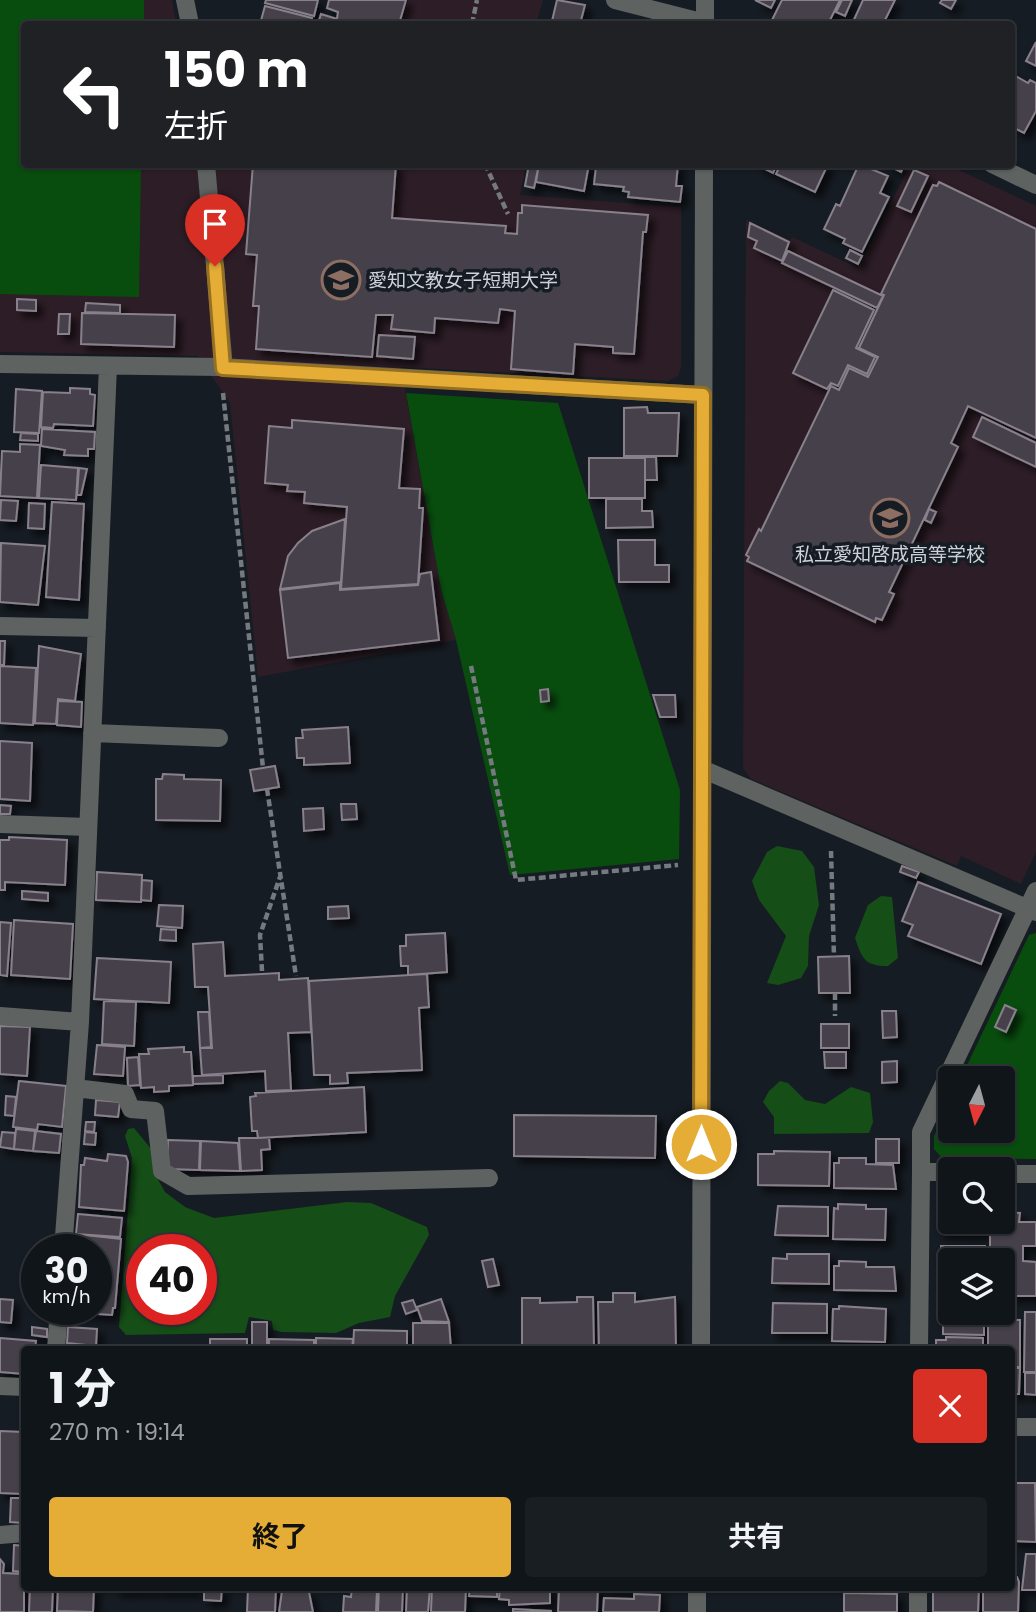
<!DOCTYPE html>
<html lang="ja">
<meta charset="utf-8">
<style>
:root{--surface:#10151a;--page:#191e23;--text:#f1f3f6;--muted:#9c9fa2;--line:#303439;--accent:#e5ad35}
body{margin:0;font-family:Poppins,"Noto Sans JP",sans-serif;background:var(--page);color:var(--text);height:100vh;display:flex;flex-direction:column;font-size:26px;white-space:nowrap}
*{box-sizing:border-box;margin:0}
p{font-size:23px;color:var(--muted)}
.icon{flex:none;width:38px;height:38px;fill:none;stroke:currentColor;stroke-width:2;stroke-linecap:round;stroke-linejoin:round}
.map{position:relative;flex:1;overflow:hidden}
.details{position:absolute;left:21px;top:1346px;width:994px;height:245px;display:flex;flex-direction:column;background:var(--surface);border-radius:7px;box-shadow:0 2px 5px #0004,0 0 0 2px var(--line)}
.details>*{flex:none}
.hud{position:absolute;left:21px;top:21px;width:994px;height:147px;border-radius:7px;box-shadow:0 2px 5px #0004,0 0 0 2px var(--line);background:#202124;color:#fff;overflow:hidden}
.needle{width:46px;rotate:186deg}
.tools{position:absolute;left:938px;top:1066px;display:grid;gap:14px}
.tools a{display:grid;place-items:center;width:77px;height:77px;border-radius:7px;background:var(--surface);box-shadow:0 2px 5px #0004,0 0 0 2px var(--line);font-size:35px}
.speed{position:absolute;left:21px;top:1234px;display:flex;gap:14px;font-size:35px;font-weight:700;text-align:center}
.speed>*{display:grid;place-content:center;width:91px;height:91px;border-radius:50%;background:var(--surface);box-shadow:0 2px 5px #0004,0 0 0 2px var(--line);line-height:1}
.speed small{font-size:18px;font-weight:400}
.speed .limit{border:10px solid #d22;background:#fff;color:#111}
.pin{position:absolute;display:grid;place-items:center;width:60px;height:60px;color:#fff;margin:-72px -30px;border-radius:50% 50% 50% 0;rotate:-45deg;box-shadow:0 0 7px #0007}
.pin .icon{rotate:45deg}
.me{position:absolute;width:77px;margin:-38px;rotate:0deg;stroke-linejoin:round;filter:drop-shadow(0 0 5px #0008)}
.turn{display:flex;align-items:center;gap:24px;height:147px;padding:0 28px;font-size:32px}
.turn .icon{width:91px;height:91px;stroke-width:2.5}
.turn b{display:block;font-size:49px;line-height:60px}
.round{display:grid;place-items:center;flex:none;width:74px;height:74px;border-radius:7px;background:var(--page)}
.summary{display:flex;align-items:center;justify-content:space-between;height:119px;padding:0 28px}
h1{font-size:42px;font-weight:700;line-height:52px}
.cta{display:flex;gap:14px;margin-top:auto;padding:14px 28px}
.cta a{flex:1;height:80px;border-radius:7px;background:var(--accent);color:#111;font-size:28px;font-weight:700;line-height:80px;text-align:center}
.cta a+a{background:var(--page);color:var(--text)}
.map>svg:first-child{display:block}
</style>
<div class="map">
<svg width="1036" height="1612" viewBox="0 0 1036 1612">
<defs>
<filter id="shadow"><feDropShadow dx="6" dy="6" stdDeviation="3.5" flood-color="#0009"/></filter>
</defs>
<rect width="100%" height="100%" fill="#161c23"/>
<path fill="#2d1d26" d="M0,0h172l4,24h-152v140l502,1 -6,30 161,12v160l-3,9 -10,5 -267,-14 40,222 15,51 -198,37 -28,-274 -32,-47 -198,-4z
M408,0h135l-7,24h-135z
M910,165h38l88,41v646l-15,32 -60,-28 -4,10 -206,-87 -8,-11 3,-548 44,20 2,-3 66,31z"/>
<path fill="#084d0e" d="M0,0h144v24h-120v140l117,1 -2,132 -139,-3z
M406,393l152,10 122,387 -1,69 -169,16 -54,-235 -15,-51z
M1036,933v226l-94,-1 -8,-9v-13l16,-34v28h53v-52h-42l68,-143z"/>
<path fill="#154e17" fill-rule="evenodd" d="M777,846l25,5 12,16 5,38 -10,31 -1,30 -7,12 -23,7 -11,-2 19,-47 -27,-36 -7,-19 15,-29z
M881,896l11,1 6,61 -10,8c-23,0 -26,-7 -33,-28l13,-33z
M780,1081l8,2 17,17 20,4 26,-17 19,6 3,29 -4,11 -95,1v-17l-11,-15 6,-11z
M134,1128l18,22 3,24 10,18 20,15 29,11 133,-16 24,1 56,24 2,8 -34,61 -5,21 -31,6 -23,10 -54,-1 -9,-2 -1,-9 -23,-4 -4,16 -119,2 -7,-8 13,-169 -7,-22 3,-7zM142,1250h59v59h-59z"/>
<path fill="#453f48" stroke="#88818c" stroke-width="2" filter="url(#shadow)" d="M266,0h52l-4,16 -49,-13z
M329,0h77l-7,24h-81l3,-10 16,5 1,-7 -11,-4z
M557,0l28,5 -5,19 -28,-3z
M755,0h20l-4,8z
M782,0h58l-12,24h-58z
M842,0h10l-7,16 -9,-4z
M863,0h32l-12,24h-31z
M942,0h14l-5,9 -11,-6z
M265,6l47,12 -1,6h-51z
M1036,42v24l-10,-5z
M1012,74l16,9 2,-3 6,3v28l-12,22 -12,-6z
M253,164h143l-4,54 114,8 -1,7 12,1 1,-21h4v-8l126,10 -2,17h-3l-9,122 -21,-1v-6l-38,-3 -2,30 -62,-5 4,-58 -15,-2 -2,14 -63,-5 -1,15 -43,-4 2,-14h-17l-4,42 -116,-8 3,-43h-6l4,-51 -11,-1z
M529,164h10l-5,24 -9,-2z
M539,164h50l-5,27 -48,-9z
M600,164h78l-2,22h6l-2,16 -52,-5 1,-5 -6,-1 1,-4 -30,-3 2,-17z
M755,164h22l-4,9z
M781,164h47l-13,28 -39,-18z
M859,164l29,12 -8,17 9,4 -27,55 -19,-9 2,-4 -21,-10 12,-25 4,2z
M885,164h20l-4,8z
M914,170l14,6 -17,36 -14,-6z
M939,182l97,47v209l-68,-32 -17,37 7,4 -69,145 5,2 -12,26 -6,-2 -1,4 -128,-61 2,-4 -3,-2 13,-26 2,2 70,-145 8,4 10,-22 19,9 10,-20 -19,-9 25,-53 -3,-1 52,-109 4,1z
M750,223l39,19 -7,19 -28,-13 3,-7 -9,-4z
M850,250l12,6 -4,8 -12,-6z
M788,251l95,45 -6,12 -95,-45z
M833,290l41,20 -18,38 19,9 -8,17 -19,-9 -10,21 -7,-3 -4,6 -34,-16z
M17,299l19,1v11l-19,-1z
M86,303l34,2v8l-35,-1z
M82,313l93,2 -1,32 -93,-3z
M59,314h11l-1,20h-11z
M379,335l36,2 -2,22 -36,-3z
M70,388l20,1v5l5,1 -2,31 -39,-2 -1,4 -12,-1 2,-35 27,1z
M16,389l26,2 -3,42 -25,-1z
M647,407l1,6h31l-2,43h-53v-48z
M982,417l54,26v24l-63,-30z
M292,420l112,9 -5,59 21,1 -1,19h4l-5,76 -77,5 6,-82 -43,-4 1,-11 -18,-1 1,-6 -23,-2 4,-57 23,2z
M42,429l53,3 -1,17h-6v7l-24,-1 1,-5 -24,-4z
M21,433l17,1v7l-18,-1z
M20,444l20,1 -3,53 -37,-2 2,-45 18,1z
M645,457h11l1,23h-12z
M589,458h56v40h-56z
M41,465l37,3 -2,32 -37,-2z
M79,468l8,1 -6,26h-4z
M606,499h36v12h10l1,16 -47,1z
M1,500l17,1 -2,20 -16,-1z
M52,502l32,2 -5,96 -33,-3z
M29,503l16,1 -1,25 -16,-1z
M929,509l7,3 -5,11 -6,-3z
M345,519l-4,63 -61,7 8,-33 10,-13 14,-12z
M618,540h37v25h14v17h-50z
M1,543l44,3 -7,59 -38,-3z
M431,572l8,68 -151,18 -8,-68 60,-7v7l78,-5 2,-11z
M0,641h5l-1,24h-4z
M39,646l42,8 -6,47 -17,-2 -2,25 -21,-1z
M0,666l36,2 -3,57 -33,-2z
M548,689l1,12 -8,1 -1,-12z
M653,695h22l1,22h-16z
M58,701l24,1 -1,25 -24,-2z
M348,727l2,36 -46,2v-7h-7l-1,-20h7l-1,-8z
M0,741l32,2 -2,58 -30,-2z
M275,766l4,21 -25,4 -4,-21z
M163,774l21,1v4l37,1 -1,41 -64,-1v-41h6z
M341,804h15l1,15 -15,1z
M0,805l11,1 -1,8h-10z
M323,808l1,21 -20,2 -1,-22z
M9,837l58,3 -2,45 -60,-3v8h-5v-50h9z
M902,866l17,6 -3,6 -16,-6z
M97,872l45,3 -1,27 -45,-2z
M142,880l10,1 -1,20 -10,-1z
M918,882l83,32 -20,50 -73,-28 5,-11 -11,-4z
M22,891l26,2v8l-26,-2z
M159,905l24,1 -1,22 -25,-2z
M348,906l1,12 -21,1v-12z
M14,920l59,4 -3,55 -59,-4z
M0,922l11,1 -4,53 -7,-1z
M161,929l15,1v11l-16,-1z
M445,933l2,39 -39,3v-9h-7l-1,-20h6v-11z
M223,942l2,34 54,-3v7l29,-2 3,54 -23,1 3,57 -25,1 -1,-20 -63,4 -2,-27h12l-4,-61h-13l-2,-43z
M849,956l1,37h-31l-1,-36z
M97,958l74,4 -2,41 -75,-4z
M427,974l2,33 -10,1 3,62 -75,3 1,10 -18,1v-9h-16l-5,-94z
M104,1001l32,1 -2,44 -32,-2z
M1005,1005l11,5 -10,22 -11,-5z
M882,1011h14l1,26 -14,1z
M198,1012h11l2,35 -11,1z
M821,1024h28v24h-28z
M0,1026l30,1 -3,49 -27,-2z
M97,1045l28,2 -2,29 -29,-2z
M184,1047v5h7l2,33 -24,1v5l-15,1v-5l-13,1 -2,-34h10l-1,-5z
M824,1052h22v16h-21z
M138,1057l2,28 -12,1 -1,-28z
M897,1061v21l-15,1v-21z
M223,1075v8l-30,1v-8z
M19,1081l47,5 -4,41 -24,-3 -1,6 -24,-3z
M364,1087l2,45 -108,6 -1,-7h-5l-2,-34 6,-1 -1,-3z
M6,1096l10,1 -2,19 -9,-1z
M96,1100l24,2 -2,15 -23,-2z
M514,1115l142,1 -1,42 -141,-2z
M86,1122h9l-1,10 -9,-1z
M16,1129l19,2 -2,20 -19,-2z
M36,1131l25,3 -2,19 -26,-2z
M2,1132l13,1 -1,16 -14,-2z
M85,1132l11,1 -1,12 -11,-1z
M239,1138h30l1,11 -9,1 1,20 -21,1z
M876,1139h23v24h-23z
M168,1140l32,1 -1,29 -32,-1z
M201,1141l37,2 2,28 -40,-1z
M774,1151l56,1 -1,34 -71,-1v-31h16z
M108,1154l18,2 2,6 -4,49 -45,-4 2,-42h3l1,-7 22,3z
M839,1158h27v6l27,1 3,24 -62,-1v-25h5z
M941,1198h9v24h33v11l-43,-1z
M838,1204l28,1v4h20l-1,31 -52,-1 1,-31 4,1z
M778,1206l50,1v29l-53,-1z
M1003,1212l17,1 -1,9h17v24h-13v15l13,1v34h-27v-6h-6v-30h-13v-38h13z
M78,1214l44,4 -2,19 -44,-3z
M76,1234l45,5 -6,69h-2l-1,7 -28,-2v-4h12v-59h-21z
M941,1246h44v14h-35v20h-10z
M787,1254h42v30l-57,-1 1,-25 14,1z
M493,1259l6,26 -11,2 -6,-26z
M839,1261l27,1v5h28l2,24 -62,-1v-24h5z
M613,1293h22v9l40,-5 1,52h-77l-1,-47h15z
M577,1297h16l1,52h-72v-51h18v5l37,-1z
M0,1299l13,1 -2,23 -11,-1z
M441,1299l8,23 -27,-1 -5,-14z
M413,1300l4,10 -11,4 -4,-11z
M943,1302h7v10h34v23l-41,-1z
M773,1303l54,1v29h-55z
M839,1306l47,3 -1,33 -53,-1 1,-32h6z
M1025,1312h11v60h-12z
M988,1319l32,1v47h-8v-18h-24z
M252,1322h15v27h-15z
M413,1323h36l2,26h-38z
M32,1327l15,2v8l-15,-2z
M68,1327l29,2 -1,17 -29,-3z
M354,1330l53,1v18h-54z
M946,1337l37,1v11h-47v-9h10z
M0,1338l36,3 -1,8h-11v25l-24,-2z
M316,1338l37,1 -1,10h-36z
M210,1339h37v10h-37z
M269,1339l45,1v9h-45z
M1012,1368h8l-1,26h-7z
M1025,1373h11v22l-11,-1z
M0,1431l24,1v62l-24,-1z
M1012,1483h23l1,59 -24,-1z
M11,1498h13v25l-14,-1z
M14,1545l10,1v26l-11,-1z
M1026,1554h10v36h-14z
M0,1559l4,5 -1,9 21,1v38h-24z
M1012,1577h5l2,5 -1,30h-35v-25h29z
M30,1587h23l-1,25h-23z
M58,1587h36l-1,25 -36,-1z
M115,1587h42v3l-42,1z
M160,1587h35v4h-35z
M204,1587h18l-1,14 -17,-1z
M248,1587h28l-1,25h-28z
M379,1587h24l-1,25h-24z
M407,1587h23l-2,25h-22z
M432,1587h34l-1,25h-34z
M470,1587h27v10l-28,-1z
M500,1587h50v16l-41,2v-5l-10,-1z
M559,1587h39l-1,25h-39z
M603,1587h61h-9v5l-52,-2z
M979,1587l-1,25h-45v-23z
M352,1588l25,1 -1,23h-33l1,-16 7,1z
M282,1591l27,1 4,20h-34z
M844,1593l53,1v18h-53z
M634,1594l26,1 -1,17h-56l1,-14 30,1z
M513,1609l38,2v1h-38z"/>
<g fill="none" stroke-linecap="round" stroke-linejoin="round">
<path stroke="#757a80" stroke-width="4.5" stroke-dasharray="7 3.5" stroke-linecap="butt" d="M472,24l5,-24
M485,164l23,50
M223,393l40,375
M471,666l45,214 162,-15
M267,789l29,187
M831,851l3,106
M262,971l-2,-36 20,-58
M835,993v23"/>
<path stroke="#5e6361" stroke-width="18" d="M185,0l5,24
M615,0l90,23
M705,24v-24
M206,164l18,204
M992,164l44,21
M0,364l220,3 483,28
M0,626l97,2
M92,733l127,5
M702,769l334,143
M0,824l88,3
M0,1016l80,6
M75,1088l50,6 6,15 24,2 7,60 26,15 301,-8
M921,1172v-40l115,-241
M1003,1174h33
M63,1250l17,-228 28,-656
M56,1349l3,-40
M701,1349l3,-1185
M919,1349l2,-177h29
M0,1386l24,1
M1012,1427h24
M0,1535l24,-2
M697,1612v-25
M918,1612v-25"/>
</g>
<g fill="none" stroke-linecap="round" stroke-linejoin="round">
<defs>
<path id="route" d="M215,266l8,102 480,27 -2,749"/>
</defs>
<use href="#route" stroke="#957022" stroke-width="18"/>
<use href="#route" stroke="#e5ad35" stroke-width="12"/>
</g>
<defs>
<symbol id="university-ring" viewBox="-11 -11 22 22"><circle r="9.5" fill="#161c23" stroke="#8d6e63" stroke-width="1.5"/><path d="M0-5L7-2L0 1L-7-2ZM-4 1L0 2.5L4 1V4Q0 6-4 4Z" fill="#8d6e63"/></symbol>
<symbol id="school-ring" viewBox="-11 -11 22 22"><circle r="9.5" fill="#161c23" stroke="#8d6e63" stroke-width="1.5"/><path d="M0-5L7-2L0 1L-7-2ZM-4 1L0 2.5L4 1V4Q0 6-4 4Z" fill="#8d6e63"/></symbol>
</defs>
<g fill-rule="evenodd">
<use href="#university-ring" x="319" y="258" width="44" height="44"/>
<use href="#school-ring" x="868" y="496" width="44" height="44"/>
</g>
<g text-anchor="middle" stroke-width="7" stroke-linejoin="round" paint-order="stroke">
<g font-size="19" fill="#ced2d7" stroke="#161c23" text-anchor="start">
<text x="368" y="287">愛知文教女子短期大学</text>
<text x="890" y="561" text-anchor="middle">私立愛知啓成高等学校</text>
</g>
</g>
</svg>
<div class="tools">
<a><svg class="needle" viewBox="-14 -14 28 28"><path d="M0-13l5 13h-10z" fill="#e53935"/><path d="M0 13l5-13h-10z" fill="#9c9fa2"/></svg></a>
<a><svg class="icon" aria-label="search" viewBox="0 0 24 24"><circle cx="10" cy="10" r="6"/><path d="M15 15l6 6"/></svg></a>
<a><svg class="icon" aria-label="layers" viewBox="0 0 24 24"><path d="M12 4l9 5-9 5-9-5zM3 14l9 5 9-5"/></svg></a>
</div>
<div class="speed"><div>30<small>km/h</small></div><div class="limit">40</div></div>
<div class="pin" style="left:215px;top:266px;background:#d93025"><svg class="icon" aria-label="arrive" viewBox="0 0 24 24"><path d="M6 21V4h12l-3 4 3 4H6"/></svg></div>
<svg class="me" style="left:701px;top:1144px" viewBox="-20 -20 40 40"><circle r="17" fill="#e5ad35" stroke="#fff" stroke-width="3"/><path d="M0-11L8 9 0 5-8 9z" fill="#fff"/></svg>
<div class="hud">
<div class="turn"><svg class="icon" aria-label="left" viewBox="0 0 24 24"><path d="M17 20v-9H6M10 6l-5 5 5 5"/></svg><div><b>150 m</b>左折</div></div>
</div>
<section class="details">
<div class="summary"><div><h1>1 分</h1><p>270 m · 19:14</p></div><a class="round" style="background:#d93025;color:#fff"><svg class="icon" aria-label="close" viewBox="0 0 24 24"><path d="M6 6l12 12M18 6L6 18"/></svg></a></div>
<div class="cta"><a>終了</a><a>共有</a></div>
</section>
</div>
